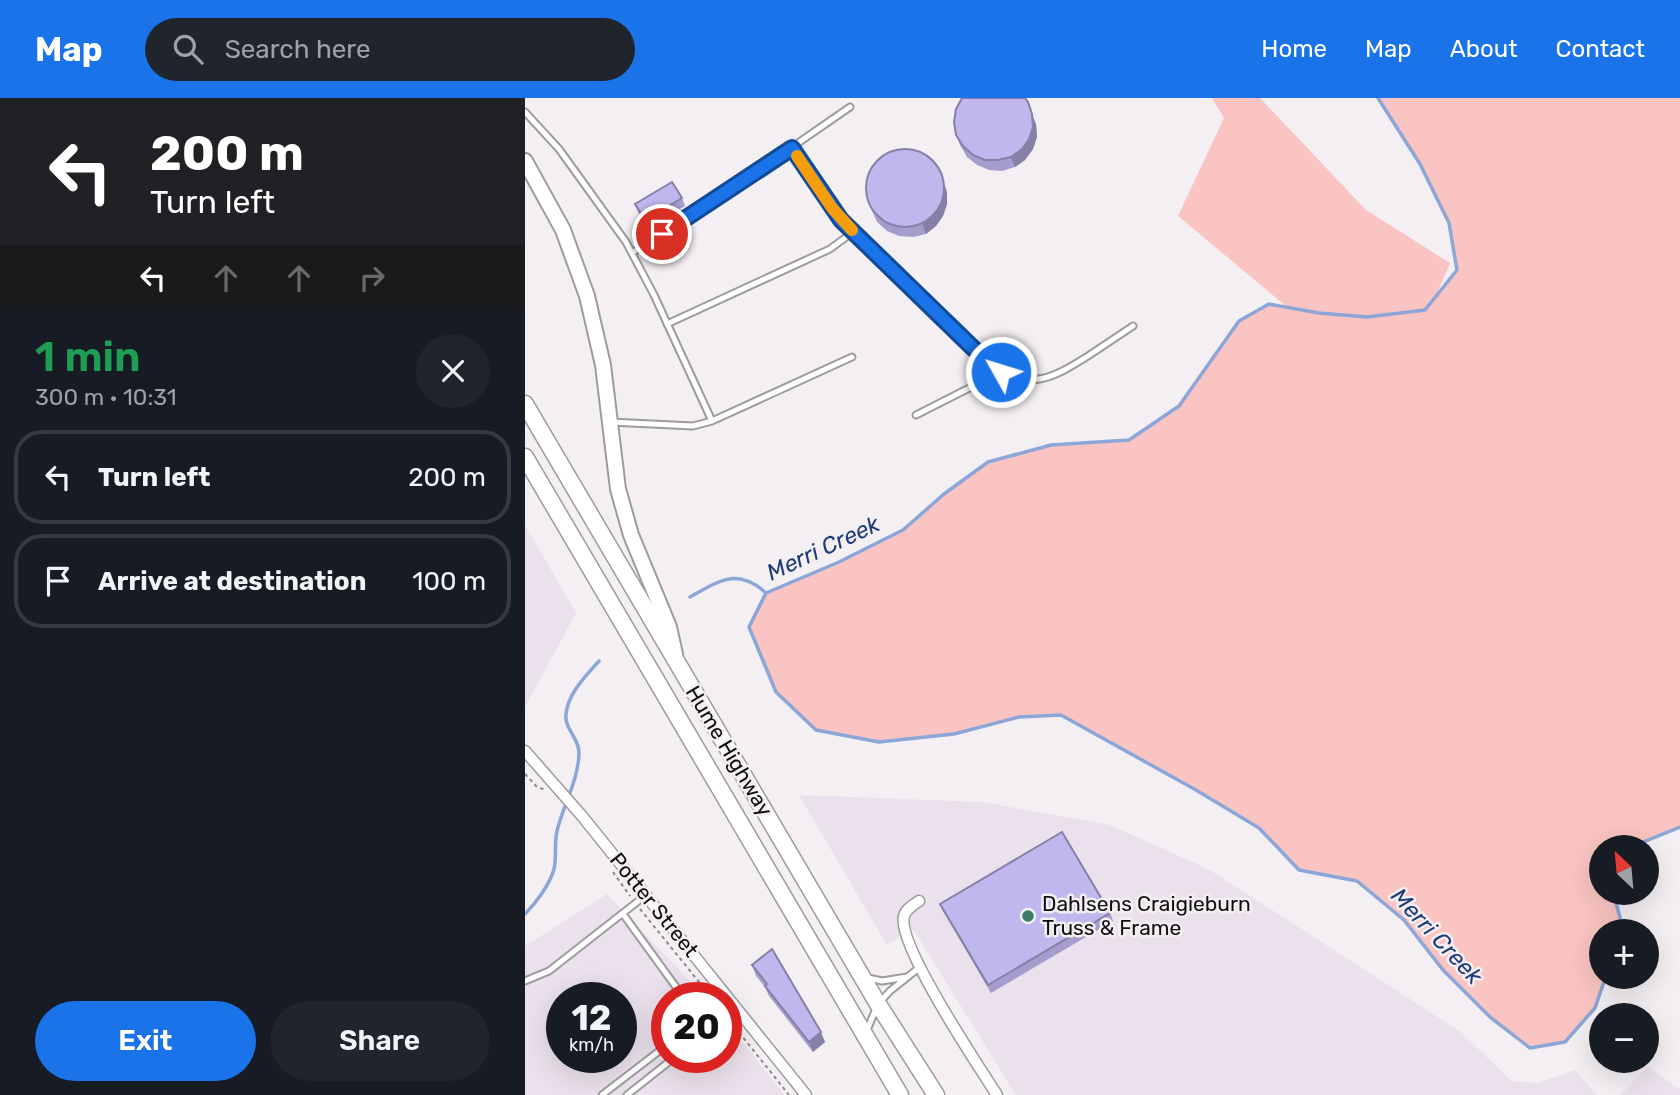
<!DOCTYPE html>
<meta charset="utf-8">
<style>
:root{--surface:#171b24;--page:#20242c;--text:#f1f3f6;--muted:#9ea1a6;--line:#363941;--accent:#1a73e8}
body{margin:0;font-family:Rubik,sans-serif;background:var(--page);color:var(--text);height:100vh;display:flex;flex-direction:column;font-size:26px;white-space:nowrap}
*{box-sizing:border-box;margin:0}
p{font-size:23px;color:var(--muted)}
.icon{flex:none;width:38px;height:38px;fill:none;stroke:currentColor;stroke-width:2;stroke-linecap:round;stroke-linejoin:round}
.map{position:relative;flex:1;overflow:hidden}
.panel{display:flex;flex-direction:column;background:var(--surface);width:525px}
.panel>*{flex:none}
.hud{background:#202124;color:#fff;overflow:hidden}
.needle{width:46px;rotate:334deg}
.fabs{position:absolute;left:1064px;top:737px;display:grid;gap:14px}
.fabs a{display:grid;place-items:center;width:70px;height:70px;border-radius:50%;background:var(--surface);box-shadow:0 7px 28px #0002;font-size:35px}
.speed{position:absolute;left:21px;top:884px;display:flex;gap:14px;font-size:35px;font-weight:700;text-align:center}
.speed>*{display:grid;place-content:center;width:91px;height:91px;border-radius:50%;background:var(--surface);box-shadow:0 7px 28px #0002;line-height:1}
.speed small{font-size:18px;font-weight:400}
.speed .limit{border:10px solid #d22;background:#fff;color:#111}
.pin{position:absolute;display:grid;place-items:center;width:60px;height:60px;color:#fff;margin:-30px;border:4px solid #fff;border-radius:50%;box-shadow:0 2px 7px #0007}
.me{position:absolute;width:77px;margin:-38px;rotate:309deg;stroke-linejoin:round;filter:drop-shadow(0 0 5px #0008)}
.turn{display:flex;align-items:center;gap:24px;height:147px;padding:0 35px;font-size:32px}
.turn .icon{width:91px;height:91px;stroke-width:2.5}
.turn b{display:block;font-size:49px;line-height:60px}
.lanes{display:flex;align-items:center;height:66px;padding:0 35px;background:#0003;justify-content:center;gap:35px;direction:ltr}
.lanes .off{opacity:.35}
.round{display:grid;place-items:center;flex:none;width:74px;height:74px;border-radius:37px;background:var(--page)}
.overview{display:flex;align-items:center;justify-content:space-between;height:119px;padding:0 35px}
h1{font-size:42px;font-weight:600;line-height:52px;color:#1e9e55}
.action{display:flex;gap:14px;margin-top:auto;padding:14px 35px}
.action a{flex:1;height:80px;border-radius:42px;background:var(--accent);color:#fff;font-size:28px;font-weight:600;line-height:80px;text-align:center}
.action a+a{background:var(--page);color:var(--text)}
ul{padding:0;list-style:none}
li{display:flex;align-items:center;gap:21px;height:94px;margin:0 14px 10px;padding:0 21px;border:4px solid var(--line);border-radius:28px}
li div{flex:1}
li b{display:block;font-size:26px}
li em{font-style:normal}
header{display:flex;align-items:center;gap:42px;box-sizing:border-box;height:98px;padding:0 35px;background:var(--accent);color:#fff}
header strong{font-size:33px}
nav{display:flex;gap:38px;margin-inline-start:auto;font-size:24px}
.search{width:490px;height:63px;background:var(--page);display:flex;align-items:center;gap:18px;box-sizing:border-box;padding:0 24px;border-radius:38px;color:var(--muted);font-size:26px}
main{display:flex;flex:1;min-height:0}
.map>svg:first-child{display:block}
</style>
<header>
<strong>Map</strong>
<div class="search"><svg class="icon" aria-label="search" viewBox="0 0 24 24"><circle cx="10" cy="10" r="6"/><path d="M15 15l6 6"/></svg>Search here</div>
<nav><a>Home</a><a>Map</a><a>About</a><a>Contact</a></nav>
</header>
<main>
<section class="panel">
<div class="hud">
<div class="turn"><svg class="icon" aria-label="left" viewBox="0 0 24 24"><path d="M17 20v-9H6M10 6l-5 5 5 5"/></svg><div><b>200 m</b>Turn left</div></div>
<div class="lanes"><svg class="icon" aria-label="left" viewBox="0 0 24 24"><path d="M17 20v-9H6M10 6l-5 5 5 5"/></svg><svg class="icon off" aria-label="ahead" viewBox="0 0 24 24"><path d="M12 20V5M6 11l6-6 6 6"/></svg><svg class="icon off" aria-label="ahead" viewBox="0 0 24 24"><path d="M12 20V5M6 11l6-6 6 6"/></svg><svg class="icon off" aria-label="right" viewBox="0 0 24 24"><path d="M7 20v-9h11M14 6l5 5-5 5"/></svg></div>
</div>
<div class="overview"><div><h1>1 min</h1><p>300 m · 10:31</p></div><a class="round"><svg class="icon" aria-label="close" viewBox="0 0 24 24"><path d="M6 6l12 12M18 6L6 18"/></svg></a></div>
<ul>
<li><svg class="icon" aria-label="left" viewBox="0 0 24 24"><path d="M17 20v-9H6M10 6l-5 5 5 5"/></svg><div><b>Turn left</b></div><em>200 m</em></li>
<li><svg class="icon" aria-label="arrive" viewBox="0 0 24 24"><path d="M6 21V4h12l-3 4 3 4H6"/></svg><div><b>Arrive at destination</b></div><em>100 m</em></li>
</ul>
<div class="action"><a>Exit</a><a>Share</a></div>
</section>
<div class="map">
<svg width="1155" height="997" viewBox="0 0 1155 997">
<rect width="100%" height="100%" fill="#f3eff3"/>
<path fill="#ebe1ec" fill-rule="evenodd" d="M0,427l51,88 -51,94z
M274,697l183,7 128,23 100,45 251,162 50,49 27,2 37,-13 22,25h-581l-103,-166 -26,16z
M82,796l98,103 -38,1v59h59v-35l59,73h-260v-149zM37,900h59v59h-59z
M1123,968l32,24v5h-60z"/>
<path fill="#f9c4c2" d="M687,0h48l106,112 84,53 -15,35 22,-28 -8,-47 -29,-59 -42,-66h302v729l-49,20h-30v45l12,1 8,28 -2,10h-18v45l5,1 -11,31 -30,34 -35,6 -40,-31 -47,-47 -39,-50 -47,-39 -58,-11 -41,-42 -62,-38 -135,-75 -42,2 -65,17 -75,8 -63,-12 -40,-38 -27,-65 17,-34 73,-31 64,-32 41,-36 44,-32 63,-17 78,-5 50,-34 60,-85 30,-17 18,3 -109,-91 46,-98z"/>
<g fill="none" stroke-linecap="round" stroke-linejoin="round">
<path stroke="#8ba6d7" stroke-width="3.5" d="M853,0l42,66 29,59 8,47 -32,40 -58,7 -48,-4 -50,-9 -30,17 -60,85 -50,34 -78,5 -63,17 -44,32 -41,36 -64,32 -73,31 -17,34 27,65 40,38 63,12 75,-8 65,-17 42,-2 135,75 63,38 40,42 58,11 47,39 39,50 47,47 40,31 35,-6 30,-34 11,-32
M165,499c29,-16 47,-30 76,-4
M1106,749l49,-20
M1088,794l8,29 -2,10
M0,816c11,-11 25,-30 29,-45 3,-12 0,-26 3,-38 6,-25 21,-50 22,-77 1,-15 -15,-25 -13,-40 2,-21 20,-38 33,-53"/>
<defs>
<path id="service" d="M0,14l34,37 67,93 28,53 58,126 -19,5 -83,-4
M328,134l140,136c39,22 60,10 95,-12 15,-10 30,-20 45,-30
M107,155l124,-81 94,-65
M142,226l163,-75 23,-17 -21,-24 -40,-60
M391,317l85,-43
M187,323l140,-64
M98,816l61,84
M343,880l14,3 25,-4
M0,883l24,-10 97,-76
M342,932l11,-26 12,-13 30,-24
M77,997l65,-50
M102,997l48,-38"/>
<path id="minor" d="M0,653l57,65 224,279
M394,803c-6,4 -13,8 -15,15 -8,27 75,151 93,179"/>
<path id="secondary" d="M0,63l38,69 24,66 16,69 15,124 13,46 38,92 6,27"/>
<path id="trunk" d="M0,306l353,600 58,91
M0,359l375,638"/>
</defs>
<use href="#service" stroke="#9e9b9f" stroke-width="9"/>
<use href="#minor" stroke="#9e9b9f" stroke-width="13"/>
<use href="#secondary" stroke="#9e9b9f" stroke-width="18"/>
<use href="#trunk" stroke="#9e9b9f" stroke-width="19"/>
<path stroke="#8c8a8c" stroke-width="2" stroke-dasharray="3.5 3.5" stroke-linecap="butt" d="M0,676l12,13 9,3
M88,774l17,24
M115,811l72,89
M201,918l63,79"/>
<use href="#service" stroke="#fff" stroke-width="5"/>
<use href="#minor" stroke="#fff" stroke-width="10"/>
<use href="#secondary" stroke="#fff" stroke-width="14"/>
<use href="#trunk" stroke="#fff" stroke-width="16"/>
</g>
<path fill="#a59dcd" d="M511,26l1,13 -4,12 -8,11 -10,7 -13,4 -13,-1 -12,-5 -10,-8 -7,-12 -4,-10z
M422,94v12l-4,12 -7,10 -10,8 -13,3 -14,-1 -12,-5 -10,-9 -10,-22z
M157,100l3,8 -37,22 -10,-16 -3,-8z
M415,806l170,9 3,8 -122,72 -48,-82z
M227,867l73,77 -12,10 -44,-56 -4,-9 -9,-11z"/>
<path fill="#8680a7" d="M507,16l4,10 1,13 -4,12 -8,11 -10,7 -4,-10z
M415,72l7,22v12l-4,12 -7,10 -10,8 -4,-11z
M296,934l4,10 -12,10 -4,-10z"/>
<path fill="#c0b7ee" stroke="#8680a7" stroke-width="2" d="M437,0h63l3,4 4,12 1,13 -4,12 -7,10 -11,8 -13,3h-13l-12,-5 -10,-9 -7,-11 -2,-13 2,-13z
M341 90a39 39 0 1 1 78 0a39 39 0 1 1-78 0Z
M147,84l10,16 -37,22 -10,-16z
M537,734l48,81 -122,72 -48,-81z
M247,851l49,83 -12,10 -44,-56 2,-2 -15,-19z"/>
<g fill="none" stroke-linecap="round" stroke-linejoin="round">
<defs>
<path id="route" d="M137,136l130,-86 49,72 133,129 27,23"/>
</defs>
<use href="#route" stroke="#114b97" stroke-width="18"/>
<use href="#route" stroke="#1a73e8" stroke-width="12"/>
<path stroke="#f59e0b" stroke-width="12" d="M272,58l35,52 20,22"/>
</g>
<circle fill="#3a7a67" stroke="#f3eff3" stroke-width="2.5" cx="503" cy="818" r="7"/>
<g text-anchor="middle" stroke-width="5" stroke-linejoin="round" paint-order="stroke">
<g font-size="21" fill="#100f10" stroke="#f3eff3">
<text transform="translate(204 653) rotate(59)" y="7">Hume Highway</text>
<text transform="translate(129 807) rotate(51)" y="7">Potter Street</text>
</g>
<g font-size="21" fill="#100f10" stroke="#f3eff3" text-anchor="start">
<text x="517" y="813">Dahlsens Craigieburn<tspan x="517" dy="24">Truss &amp; Frame</tspan></text>
</g>
<g font-size="23" font-style="italic" fill="#1e3c77" stroke="#f3eff3">
<text transform="translate(298 450) rotate(-25)" y="8">Merri Creek</text>
<text transform="translate(912 838) rotate(47)" y="8">Merri Creek</text>
</g>
</g>
</svg>
<div class="fabs">
<a><svg class="needle" viewBox="-14 -14 28 28"><path d="M0-13l5 13h-10z" fill="#e53935"/><path d="M0 13l5-13h-10z" fill="#9ea1a6"/></svg></a>
<a>+</a>
<a>−</a>
</div>
<div class="speed"><div>12<small>km/h</small></div><div class="limit">20</div></div>
<div class="pin" style="left:137px;top:136px;background:#d93025"><svg class="icon" aria-label="arrive" viewBox="0 0 24 24"><path d="M6 21V4h12l-3 4 3 4H6"/></svg></div>
<svg class="me" style="left:476px;top:274px" viewBox="-20 -20 40 40"><circle r="17" fill="#1a73e8" stroke="#fff" stroke-width="3"/><path d="M0-11L8 9 0 5-8 9z" fill="#fff"/></svg>
</div>
</main>
